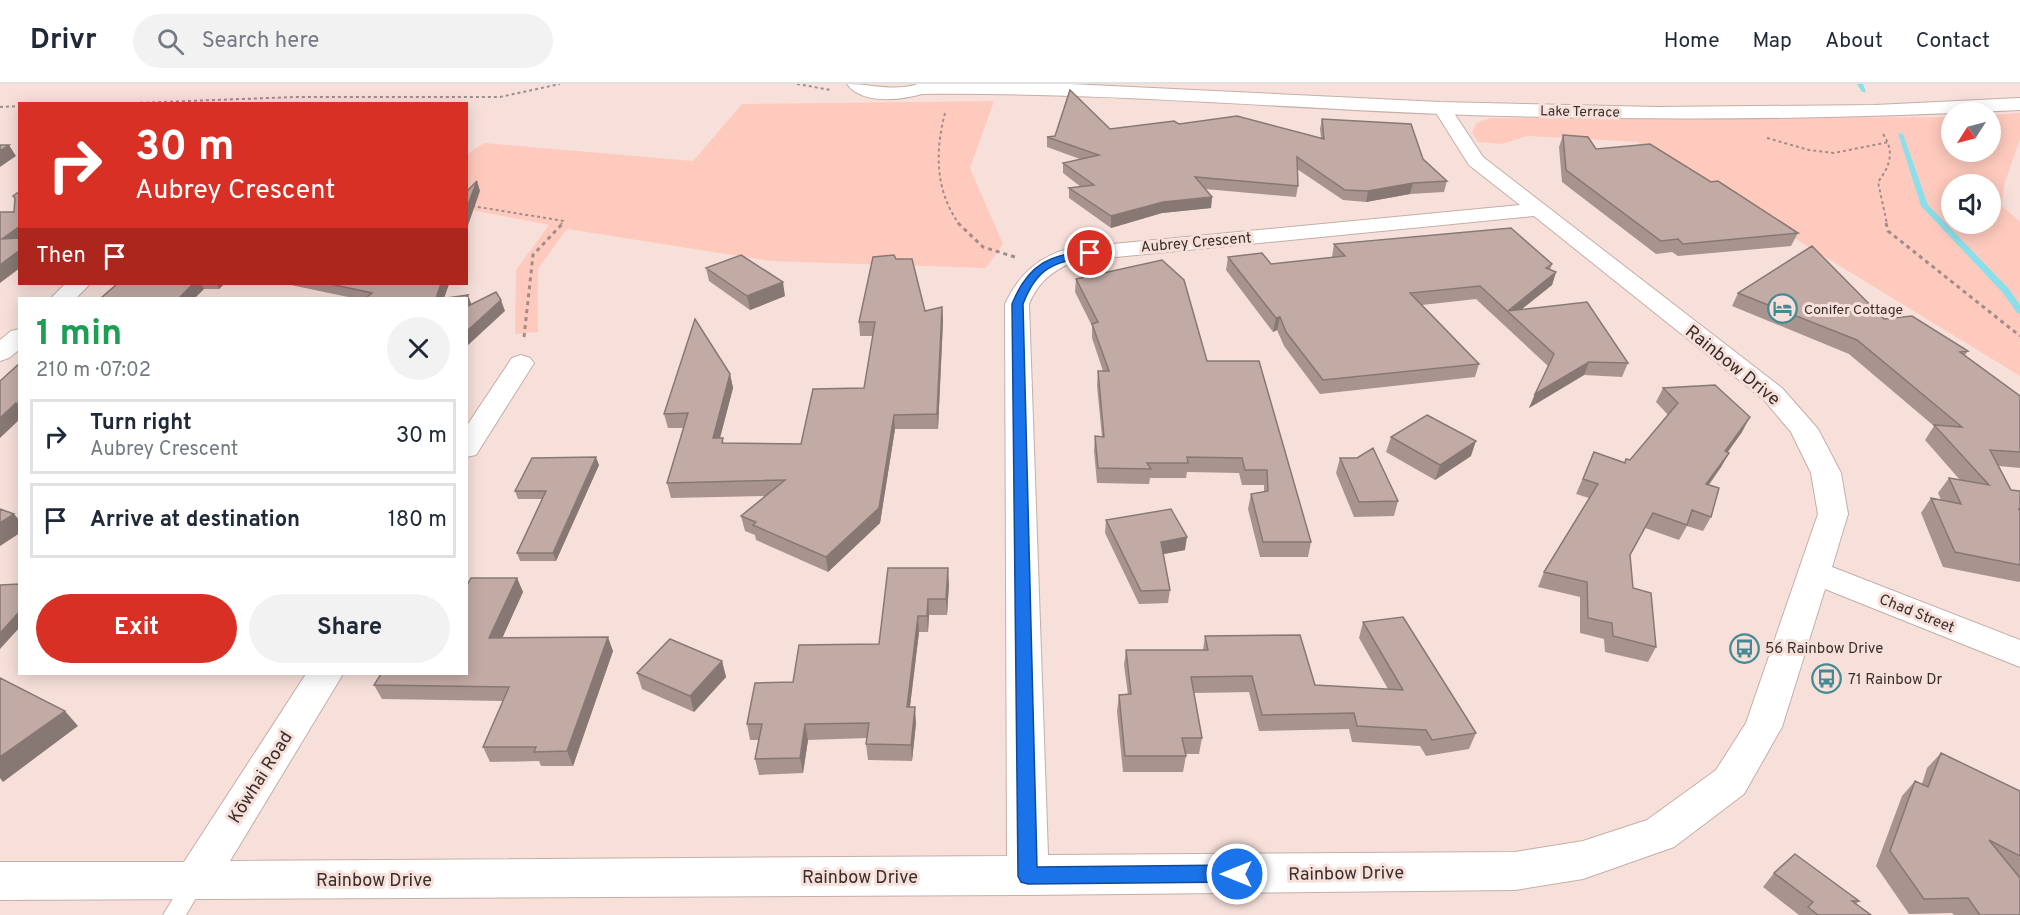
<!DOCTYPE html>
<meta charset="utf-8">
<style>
:root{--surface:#fff;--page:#f2f2f3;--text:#1f2937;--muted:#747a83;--line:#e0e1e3;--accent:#d93025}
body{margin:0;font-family:Overpass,sans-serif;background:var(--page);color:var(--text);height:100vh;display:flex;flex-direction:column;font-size:22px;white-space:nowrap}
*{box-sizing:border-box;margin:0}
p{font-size:20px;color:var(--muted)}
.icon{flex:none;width:33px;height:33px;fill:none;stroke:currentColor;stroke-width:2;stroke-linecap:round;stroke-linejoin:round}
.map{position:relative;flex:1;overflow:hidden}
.details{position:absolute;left:18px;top:213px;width:450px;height:378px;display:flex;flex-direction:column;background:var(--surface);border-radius:0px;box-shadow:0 3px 15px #0003}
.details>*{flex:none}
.hud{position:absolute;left:18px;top:18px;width:450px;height:183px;border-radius:0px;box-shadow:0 3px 15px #0003;background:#d93025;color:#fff;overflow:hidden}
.needle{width:39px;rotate:234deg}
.controls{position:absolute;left:1941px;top:18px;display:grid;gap:12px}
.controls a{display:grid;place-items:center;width:60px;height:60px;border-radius:50%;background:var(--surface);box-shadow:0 3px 15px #0003;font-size:30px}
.pin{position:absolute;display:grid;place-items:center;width:51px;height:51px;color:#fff;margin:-26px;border:3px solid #fff;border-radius:50%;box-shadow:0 2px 6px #0007}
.me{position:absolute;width:66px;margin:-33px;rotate:270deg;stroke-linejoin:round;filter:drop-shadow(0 0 4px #0008)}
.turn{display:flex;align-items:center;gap:21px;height:126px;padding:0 18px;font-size:27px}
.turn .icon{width:78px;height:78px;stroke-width:2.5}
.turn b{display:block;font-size:42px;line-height:51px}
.then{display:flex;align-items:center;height:57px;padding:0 18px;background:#0003;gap:12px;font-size:22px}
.round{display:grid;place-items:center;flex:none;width:63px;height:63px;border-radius:32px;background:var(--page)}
.headline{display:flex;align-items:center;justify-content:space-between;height:102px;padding:0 18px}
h1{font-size:36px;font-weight:700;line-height:45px;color:#1e9e55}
.primary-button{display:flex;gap:12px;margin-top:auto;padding:12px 18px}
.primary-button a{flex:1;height:69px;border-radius:36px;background:var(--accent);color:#fff;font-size:24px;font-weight:700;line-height:69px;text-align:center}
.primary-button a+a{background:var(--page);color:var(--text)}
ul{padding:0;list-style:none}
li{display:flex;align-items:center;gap:18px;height:75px;margin:0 12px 9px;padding:0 6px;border:3px solid var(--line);border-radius:0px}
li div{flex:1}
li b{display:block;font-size:22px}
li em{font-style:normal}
header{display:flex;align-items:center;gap:36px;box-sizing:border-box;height:84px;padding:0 30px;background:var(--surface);border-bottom:2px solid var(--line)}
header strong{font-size:28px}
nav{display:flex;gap:33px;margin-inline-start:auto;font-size:21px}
.search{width:420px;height:54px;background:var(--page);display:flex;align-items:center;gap:15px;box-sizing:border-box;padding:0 21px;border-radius:33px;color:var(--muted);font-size:22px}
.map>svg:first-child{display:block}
</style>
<header>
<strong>Drivr</strong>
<div class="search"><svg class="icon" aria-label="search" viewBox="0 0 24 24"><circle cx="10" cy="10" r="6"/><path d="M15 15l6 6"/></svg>Search here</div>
<nav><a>Home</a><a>Map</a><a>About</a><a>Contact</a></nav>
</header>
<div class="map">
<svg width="2020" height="831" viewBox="0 0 2020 831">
<rect width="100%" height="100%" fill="#f8e0da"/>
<path fill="#fecabd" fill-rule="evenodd" d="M994,17l-24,67 33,76 -17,24 -216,-7 -203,-32 -29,40v63l-23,2 1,-64 33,-45 -82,-16 -1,-54 18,-12 209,18 49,-57z
M2020,29v26l-16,46 -2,21 18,16v154l-383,-234 -109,-6 -26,8 -24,-2 -6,-9 4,-10 15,-5 460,-1 1,35h38l1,-37zM1952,100h38v40h-38z"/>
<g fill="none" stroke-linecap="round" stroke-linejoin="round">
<path fill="#8bdfea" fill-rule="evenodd" d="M1857,0h6l3,8h-4z
M1898,49l5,1 25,71 81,84 11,16v9l-3,-1 -14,-20 -82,-87z"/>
<defs>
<path id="lane" d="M195,787l7,3 4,7 -20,34h-23l25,-41z"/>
<path id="street" d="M1442,19l6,1 35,53 299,231 36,41 23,44 7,41 -16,53 188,73v27l-195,-78 -43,138 -38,67 -70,53 -91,32 -68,11 -487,5 -1028,5v-38h184l122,-188h37l-113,187 777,-5 -2,-552c14,-30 34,-48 66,-56l449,-43 -51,-40 -36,-57 3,-4zM1534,132l230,184 27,32 20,41 7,41 -72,209 -30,47 -69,50 -64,21 -68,11 -467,3 -19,-551c10,-23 23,-33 46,-43z
M65,200h25l-14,14h-25z
M20,245v20l-11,9 -9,3v-21l11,-9z
M521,271l9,3 4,5 -58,92 -10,2v-30l46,-69z"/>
<path id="secondary" d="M847,0c24,0 47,8 71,0h152l370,18 217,5 218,-2 145,-7v12c-192,10 -386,11 -579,4 -173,-7 -345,-22 -519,-20 -21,6 -60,11 -75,-10z"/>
</defs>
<use href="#lane" stroke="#c5aea8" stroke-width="2"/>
<use href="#street" stroke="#c5aea8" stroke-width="2"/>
<use href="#secondary" stroke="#c5aea8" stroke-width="2"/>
<path stroke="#9f8d89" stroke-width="2" stroke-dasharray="3 3" stroke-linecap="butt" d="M797,0l34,6
M110,20l185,-7h205l60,-13
M0,23l20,-1
M945,29c-10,39 -10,77 14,111
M1883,50c12,18 7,32 -5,48l9,42
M1767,54l42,12 25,3 55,-11
M466,121l98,16 -3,3"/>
<path stroke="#9f8d89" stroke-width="3" stroke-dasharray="4 4" stroke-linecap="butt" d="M958,139l25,24 32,10
M1886,139l2,8 132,105
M524,253l9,-82 30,-32"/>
<use href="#lane" fill="#fff" fill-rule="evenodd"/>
<use href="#street" fill="#fff" fill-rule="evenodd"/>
<use href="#secondary" fill="#fff" fill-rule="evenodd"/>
</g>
<path fill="#a8938e" d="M1322,35l101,40 24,22 -3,11 -34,2 -44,8 -23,-2 -46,-31 1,17 -2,11 -91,-8 7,8 -1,11 -49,5 -51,15 -42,-30v-10l12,-1 -18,-14v-10l17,-4 -33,-12v-10l63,-8 69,-5 142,14 -1,-9z
M1563,51l33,14 115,33 87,51 -7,13 -113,10 -6,-4 -16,2 -94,-72 -3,-35z
M1334,160l218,20 -2,6 6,2 -4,13 -30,24 106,54 -6,14 -38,-2 -55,33 19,-42 -72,-67 -54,6 57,59 -4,13 -155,17 -36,-48 -7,-16 -4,2 -47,-62 2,-13 43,7 61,-7z
M896,175l29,52 17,-4 1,14 -5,108h-43l-15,94 -52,49 -72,-32 -1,-5 -10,-4 -4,-15 25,-20 -95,2 -4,-15 17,-55h-16l-4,-14 66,-40 3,14 -13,50 4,5 77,1 63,-56 9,-52h-13l-1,-14z
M706,184l79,28 -35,14 -41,-29z
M1076,195l131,82 104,181 -3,15h-48l-12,-48 3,-15 13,-2v-7h-22l-3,-12 -52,-1 -1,6h-36l-1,6 -52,-1 -3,-32 1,-15 7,1 -5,-51 1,-15h5l-11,-33v-12l-17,-34z
M115,200h109l-5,5h-15l-88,-4z
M286,200h163l-5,14h-91z
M1738,209l146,26 84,32 -3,4 55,41v72l-21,-2 12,24 9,1v90l-1,1 -76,-15 -22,-54 10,-15 10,2 -3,-7 11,-15 11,2 -35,-40 9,-14 -85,-72 -117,-48z
M1663,304l79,44 -15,20 2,1 -8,14 -12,18 2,32 -8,14 -16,-5 -8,14 -34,-12 -15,28 3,32 23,59 -8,15 -43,-10 -1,-13 -24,-6v-36l-42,-10 6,-15 45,-74 -13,-4 18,-42 30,10 6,-2 38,-45 -12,-13z
M1391,353l80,19 -36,24 -49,-28z
M1340,374l58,43 -4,15 -40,1 -18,-44z
M599,381l-43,96h-36l-3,-8 25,-54h-24l-3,-8z
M1106,436l79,30 -22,4 7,36 -2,13 -29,1 -34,-71z
M888,484l61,16 -2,31h-18l-1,17h-9l-9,75 6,16 -4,38 -44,-1 -2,-16 1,-6 -59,2 -5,33 -44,2 -4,-16 4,-19h-9l-3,-16 46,-42 86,-38z
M517,494l6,14 -21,46 111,13 -40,115h-32l-2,-5 -49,1 -7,-15 20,-46 -121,-2 -8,-14 92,-11z
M1363,538l113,111 -7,16 -43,7 -6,-10 -68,-4 -3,-13 -90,2 -10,-39 -55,1 8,45 -3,16h-14l1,2 -3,16h-60l-6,-61 2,-16h9l-4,-30 2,-15h77l2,-14 110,49 73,4 -29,-51z
M722,577l4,16 -32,35 -52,-23 -5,-16z
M1941,669l79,38v124h-66l-2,-2 -43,1 -33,-48 26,-70 13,-15 7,3 5,-16z
M1774,789l85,28 -3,3 15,11h-72l-36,-28z"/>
<path fill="#887874" d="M9,61l7,11 -16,11v-16z
M477,97l3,10 -14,40v-21z
M1413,99l-3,11 -44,8 2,-11z
M1212,113l-1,11 -49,5 -51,15v-12l52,-14z
M20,142v17l-18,-4z
M20,166v18l-20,15v-18z
M1556,188l-4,13 -39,31 -5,-5z
M783,198l2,14 -35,14 -3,-14z
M193,200h8l3,5 -9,9h-16z
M217,200h7l-5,5z
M441,200h8l-5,14h-8z
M468,211l4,11 -6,8v-16z
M501,216l4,11 -39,36v-15z
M942,223l1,14 -5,108 -1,-15z
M1280,233l-3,13 -4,2 3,-14z
M1589,278l-5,13 -55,33 6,-14z
M730,290l3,14 -17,65 -3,-15z
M16,319l4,5v11l-20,19v-20z
M894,331l1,14 -15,94 -52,49 -2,-15z
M1750,333l-8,15 -24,34 7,-15z
M1476,357l-5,15 -36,24 5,-15z
M1729,369l-8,14 -23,32 8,-15z
M596,373l3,8 -43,96 -3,-8z
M14,430l6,7v12l-20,13v-23z
M1187,453l-2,13 -26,5 2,-13z
M948,484l1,16 -2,31 -1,-16z
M517,494l6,14 -27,60 -7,-14z
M928,515l1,16 -1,17 -1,-16z
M20,527v16l-20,22v-16z
M918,532l1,16 -11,90 -1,-15z
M608,553l5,14 -40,115 -6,-15z
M722,577l4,16 -32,35 -4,-16z
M915,623l1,16 -4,38 -1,-16z
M65,627l13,15 -75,56 -3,-4v-21z
M805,640l3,16 -5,33 -3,-15z"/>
<path fill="#c3aba5" stroke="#887874" stroke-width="1.5" d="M1070,6l40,39 64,-8 5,3 58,-8 87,23 -2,-20 89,5 12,35 24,22 -34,2 -45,8 -23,-1 -48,-33 1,29 -103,-9 17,20 -49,5 -52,14 -42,-28 25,-3 -31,-22 36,-8 -52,-18 8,-1z
M1563,51l25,2 8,12 54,-5 61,38 7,-1 80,52 -115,11 -5,-5 -17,2 -95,-71z
M0,61h9l-9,6z
M477,97l-11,29v-18z
M20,107v35l-18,13 18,-1v12l-20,15v-53h14l1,-14 -2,-2z
M1511,144l41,36 -6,4 10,4 -48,39 79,-9 41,61 -39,-1 -54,32 19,-40 -74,-68 -70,7 69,71 -156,16 -37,-48 -6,-15 -4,1 -48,-61 34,-4 9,11 74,-8 -11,-12z
M1812,162l72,73 28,-3 56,35 -8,1 60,44v56l-30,-2 21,40 9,1v18h-2l2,1v55l-65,-13 -24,-54 30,6 -12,-26 40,7 -55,-60 28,2 -105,-87 -119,-47z
M741,171l42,27 -36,14 -41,-28z
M894,171l2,4h16l13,52 17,-4 -5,107 -43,1 -15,93 -53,49 -73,-32 3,-3 -15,-6 44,-36 -118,3 21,-70 -24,1 31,-95 35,55 -17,64h10l-1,5 79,1 12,-55 51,-1 11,-66h-16l14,-65z
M1162,176l22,20 23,81h52l52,181h-48l-12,-48 17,-3 -1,-21h-22l-3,-12 -55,-1 1,6h-41l4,6 -53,-1 -3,-32 9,1 -6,-66h11l-17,-47 6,-2 -22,-43z
M117,200h76l-14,14h-78z
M330,200h111l-5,14h-70l6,-5z
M496,208l5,8 -35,32v-25z
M468,211l-2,3h-19z
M20,279v43l-4,-3 -16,15v-37z
M1715,301l35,32 -25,34 4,2 -23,31 13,4 -8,29 -19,-7 -5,15 -34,-12 -23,42 3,33 18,5 5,54 -43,-11 -1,-13 -24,-5 -1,-36 -43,-10 54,-88 -15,-5 11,-27 31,11 1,-4 4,1 48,-57 -15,-15z
M1427,331l49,26 -36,24 -49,-28z
M1373,364l25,53 -39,1 -19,-44h17z
M596,373l-43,96h-36l29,-62h-31l17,-33z
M0,425l14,5 -14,9z
M1171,425l16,28 -26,5 9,48 -29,1 -35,-71z
M888,484h60l-2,31h-18l-1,17h-9l-11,91h8l-4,38 -45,-1 3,-21 -64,1 -5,34 -45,1 7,-35h-15l8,-41 38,-1 6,-37 80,-1z
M471,494h46l-28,60 119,-1 -41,114 -33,1 2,-5h-53l26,-60 -135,-2 7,-11h85v-87z
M20,500v27l-20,22v-48z
M1403,533l73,116 -44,7 -6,-10 -69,-4 -3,-13 -92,2 -10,-39 -61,1 11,61h-20l4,18h-61l-6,-61 12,-1 -5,-44h82l-3,-14 95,-1 15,50 88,5 -40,-68z
M670,555l52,22 -32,35 -53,-23z
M0,594l65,33 -65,46z
M1941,669l79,38v65l-31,-16 31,38v37h-40l-12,-17 -44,1 -34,-48 25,-70 13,6z
M1795,770l64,47h-7l19,14h-53l-10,-8 5,-5 -39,-29z"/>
<path fill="#1a73e8" stroke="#114b97" stroke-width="1.5" d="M1090,166l5,3 -2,2c-38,8 -55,10 -70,49l14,563 200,-2 6,2 3,7 -3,6 -6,2 -209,2 -7,-2 -3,-6 -6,-572c16,-40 37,-49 78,-54z"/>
<defs>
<symbol id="hotel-ring" viewBox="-11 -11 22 22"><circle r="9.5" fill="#f8e0da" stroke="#438a93" stroke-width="1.5"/><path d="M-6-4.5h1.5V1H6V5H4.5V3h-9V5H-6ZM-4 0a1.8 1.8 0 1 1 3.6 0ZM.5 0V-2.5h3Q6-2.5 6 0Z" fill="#438a93"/></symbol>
<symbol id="bus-ring" viewBox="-11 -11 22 22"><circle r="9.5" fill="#f8e0da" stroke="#438a93" stroke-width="1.5"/><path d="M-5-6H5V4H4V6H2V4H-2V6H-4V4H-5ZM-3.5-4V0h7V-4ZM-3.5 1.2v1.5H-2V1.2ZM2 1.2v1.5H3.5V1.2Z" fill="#438a93"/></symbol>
</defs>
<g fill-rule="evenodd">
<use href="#hotel-ring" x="1766" y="208" width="33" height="33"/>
<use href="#bus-ring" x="1728" y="548" width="33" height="33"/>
<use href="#bus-ring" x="1810" y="578" width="33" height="33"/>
</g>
<g text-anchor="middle" stroke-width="6" stroke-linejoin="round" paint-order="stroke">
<g font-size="14" fill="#382e2c" stroke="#f8e0da">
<text transform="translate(1580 27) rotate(1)" y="5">Lake Terrace</text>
</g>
<g font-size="14" fill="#382e2c" stroke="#f8e0da" text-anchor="start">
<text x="1804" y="230">Conifer Cottage</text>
</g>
<g font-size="15" fill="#382e2c" stroke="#f8e0da">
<text transform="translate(1196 158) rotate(-5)" y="5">Aubrey Crescent</text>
<text transform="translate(1917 529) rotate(22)" y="5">Chad Street</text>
</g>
<g font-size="15" fill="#382e2c" stroke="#f8e0da" text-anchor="start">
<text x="1765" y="569">56 Rainbow Drive</text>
<text x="1848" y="600">71 Rainbow Dr</text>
</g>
<g font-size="18" fill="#382e2c" stroke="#f8e0da">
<text transform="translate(1733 281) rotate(39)" y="6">Rainbow Drive</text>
<text transform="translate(260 693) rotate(-58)" y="6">Kōwhai Road</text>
<text transform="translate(1346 789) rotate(-1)" y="6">Rainbow Drive</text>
<text x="860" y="799">Rainbow Drive</text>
<text x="374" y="802">Rainbow Drive</text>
</g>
</g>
</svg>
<div class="controls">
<a><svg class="needle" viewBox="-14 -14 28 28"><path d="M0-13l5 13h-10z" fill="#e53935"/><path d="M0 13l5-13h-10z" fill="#747a83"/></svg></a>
<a><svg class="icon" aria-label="sound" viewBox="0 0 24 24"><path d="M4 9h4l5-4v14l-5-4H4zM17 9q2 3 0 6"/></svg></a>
</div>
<div class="pin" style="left:1090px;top:169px;background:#d93025"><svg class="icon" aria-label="arrive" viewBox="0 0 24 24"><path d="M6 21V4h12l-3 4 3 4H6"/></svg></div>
<svg class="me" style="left:1237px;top:790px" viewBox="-20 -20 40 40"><circle r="17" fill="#1a73e8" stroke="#fff" stroke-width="3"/><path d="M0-11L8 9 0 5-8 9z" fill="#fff"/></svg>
<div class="hud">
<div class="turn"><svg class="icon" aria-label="right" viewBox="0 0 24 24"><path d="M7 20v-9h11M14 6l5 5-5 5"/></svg><div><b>30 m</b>Aubrey Crescent</div></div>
<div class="then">Then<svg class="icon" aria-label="arrive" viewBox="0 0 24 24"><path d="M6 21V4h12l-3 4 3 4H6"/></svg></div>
</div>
<section class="details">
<div class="headline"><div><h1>1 min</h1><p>210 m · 07:02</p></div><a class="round"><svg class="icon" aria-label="close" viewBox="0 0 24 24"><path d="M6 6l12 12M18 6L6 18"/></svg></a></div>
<ul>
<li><svg class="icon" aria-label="right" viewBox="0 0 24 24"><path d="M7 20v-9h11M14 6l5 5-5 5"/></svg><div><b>Turn right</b><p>Aubrey Crescent</p></div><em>30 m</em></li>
<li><svg class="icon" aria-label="arrive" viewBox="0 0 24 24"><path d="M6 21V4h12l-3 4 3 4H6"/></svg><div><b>Arrive at destination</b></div><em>180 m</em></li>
</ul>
<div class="primary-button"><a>Exit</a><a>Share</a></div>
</section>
</div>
